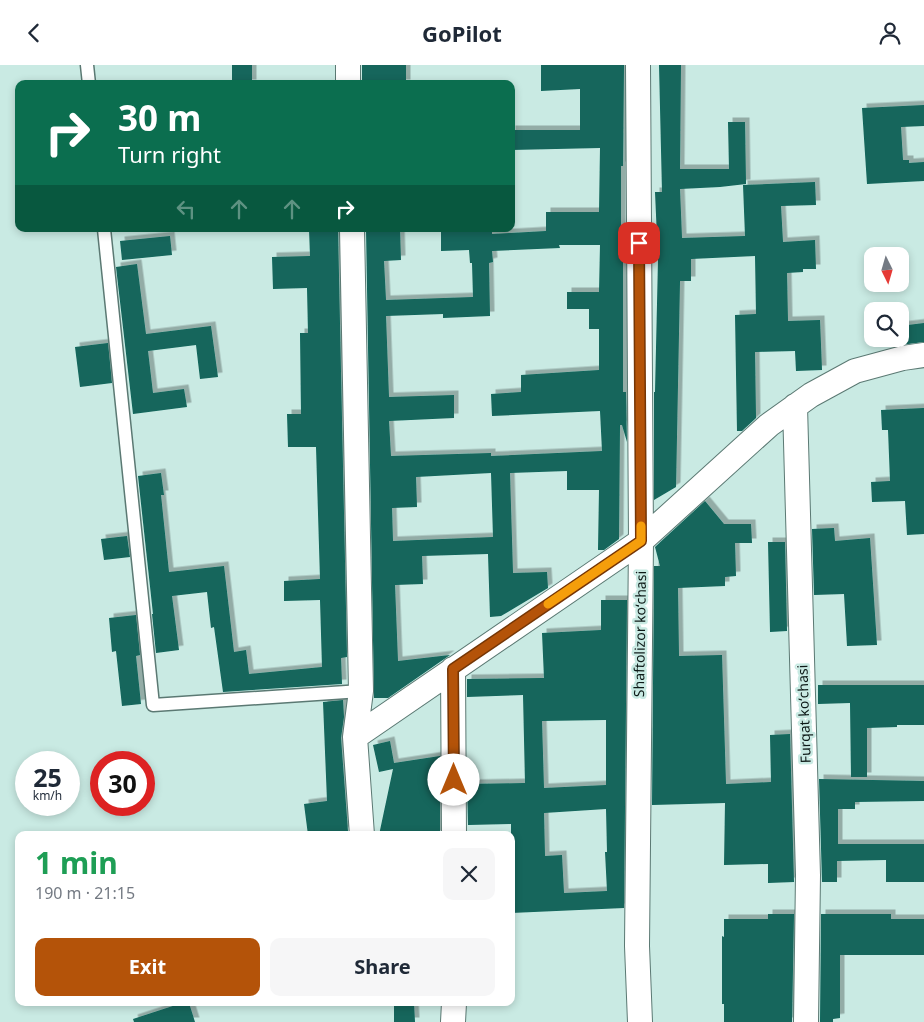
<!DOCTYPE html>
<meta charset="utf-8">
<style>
:root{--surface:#fff;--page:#f6f6f7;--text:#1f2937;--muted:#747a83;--accent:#b45309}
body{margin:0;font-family:"Noto Sans",sans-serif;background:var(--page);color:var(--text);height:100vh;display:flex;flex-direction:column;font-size:19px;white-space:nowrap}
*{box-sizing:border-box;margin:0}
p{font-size:16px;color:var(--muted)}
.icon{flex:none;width:28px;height:28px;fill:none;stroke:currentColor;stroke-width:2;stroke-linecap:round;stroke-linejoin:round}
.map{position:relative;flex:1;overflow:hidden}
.sheet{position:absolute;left:15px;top:766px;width:500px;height:175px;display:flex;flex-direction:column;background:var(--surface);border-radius:10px;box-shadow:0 2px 8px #0003}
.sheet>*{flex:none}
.guide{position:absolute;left:15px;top:15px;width:500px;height:152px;border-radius:10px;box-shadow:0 2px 8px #0003;background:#0b6e4f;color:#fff;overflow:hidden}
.needle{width:32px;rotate:175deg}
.buttons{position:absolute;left:864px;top:182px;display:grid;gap:10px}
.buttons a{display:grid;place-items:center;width:45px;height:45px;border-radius:10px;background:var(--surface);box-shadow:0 2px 8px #0003;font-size:25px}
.speed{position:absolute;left:15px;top:686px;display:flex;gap:10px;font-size:25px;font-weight:700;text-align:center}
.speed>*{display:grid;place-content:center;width:65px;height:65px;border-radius:50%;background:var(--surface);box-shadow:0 2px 8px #0003;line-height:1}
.speed small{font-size:12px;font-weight:400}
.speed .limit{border:8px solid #d22;background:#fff;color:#111}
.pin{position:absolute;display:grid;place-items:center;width:42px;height:42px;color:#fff;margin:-21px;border-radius:10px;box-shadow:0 2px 8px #0006}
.me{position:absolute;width:55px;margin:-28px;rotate:0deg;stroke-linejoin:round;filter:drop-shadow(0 0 4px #0008)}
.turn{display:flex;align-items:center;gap:18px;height:105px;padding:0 20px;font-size:22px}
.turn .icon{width:65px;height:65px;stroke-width:2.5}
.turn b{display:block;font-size:35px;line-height:42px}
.lanes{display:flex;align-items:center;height:48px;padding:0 20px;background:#0003;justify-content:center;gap:25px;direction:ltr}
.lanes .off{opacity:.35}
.round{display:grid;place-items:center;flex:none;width:52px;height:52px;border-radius:10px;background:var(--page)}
.overview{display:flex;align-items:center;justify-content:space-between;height:85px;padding:0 20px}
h1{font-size:30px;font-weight:700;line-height:38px;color:#1e9e55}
.primary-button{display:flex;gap:10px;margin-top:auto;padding:10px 20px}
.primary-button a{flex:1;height:58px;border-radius:10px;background:var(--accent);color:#fff;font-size:20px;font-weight:700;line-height:58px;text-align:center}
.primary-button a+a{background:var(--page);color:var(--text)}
header{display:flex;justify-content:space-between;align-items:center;height:65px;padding:0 20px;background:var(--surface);font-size:22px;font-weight:700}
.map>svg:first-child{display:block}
</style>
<header><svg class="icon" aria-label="back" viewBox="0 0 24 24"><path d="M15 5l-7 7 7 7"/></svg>GoPilot<svg class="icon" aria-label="person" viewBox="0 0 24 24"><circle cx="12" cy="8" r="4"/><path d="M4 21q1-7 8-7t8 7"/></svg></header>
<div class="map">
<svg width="924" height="957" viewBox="0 0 924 957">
<defs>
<filter id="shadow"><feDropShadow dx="4.5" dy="-4.5" stdDeviation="0" flood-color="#0004"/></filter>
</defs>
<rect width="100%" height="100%" fill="#c9eae3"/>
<path fill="#12665b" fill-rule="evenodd" filter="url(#shadow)" d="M232,0h20v19h-20z
M362,0h44v19h-44z
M541,0h83l-1,101h-2v63h2v163h3l1,50 -5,-17h-2l-1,114 -15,11h-6l1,-60h-32v-19l-57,2 3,100 34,-1 1,16 -47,28 -11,1 -2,-63 -66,2 1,28 -28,1 3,76 52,-6 -62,43h-14l-8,-469h34l1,31 -17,1 2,39 87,-3 -1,-34h-2l-1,-13 -28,1v-22h51v5l54,-3v-19h53l1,-64 -89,2v-20h69v-41l-39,2zM559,180h41l-1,47h-32v17h22v20h10v41l-78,5v17l-30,2 1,22 108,-5 2,40 -111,5v-3l-100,3 -2,-35 65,-3v-23l-65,2 -3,-81 57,-2v4l47,-2 -1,-53 4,-1 -1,-11 68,-3zM491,408l2,64 -100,4 -1,-33 25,-1 -1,-30z
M659,0h22l-1,104h49l-1,-47h17l1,62 -26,3 -40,2 2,49 63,-2 -2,-51 72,-3 1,23 -35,1 2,36 32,-2 1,29h-13v3l-16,1 1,48 32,-1 2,50 -26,1 -1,-20 -40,1 1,66 -14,13h-5l-2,-116 21,-1 -1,-58 -64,3v22h-11l-4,206 -22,13v-108h1l3,-132 -3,-68h7z
M924,40v21l-23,1 2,33h6v3l15,-1v19l-57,3 -5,-76z
M309,164h29l9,428 -6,1 1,26 -119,8 -9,-65 -3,1 -4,-36 -35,4 7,54 -23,3 -4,-39h1l-15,-138 23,-3 3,22h-3l8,77 55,-6 10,86 12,-2 3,24 73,-7 -2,-67 -36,1v-20l36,-2 -4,-132h-28l-1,-33h14l-1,-81h8l-1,-45 -34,1 -1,-32 38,-1z
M170,171l2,19 -50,5 -2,-19z
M137,199l9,70 65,-8 7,51 -18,2 -4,-34 -48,6 5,42 31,-4 3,18 -54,7 -17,-147z
M924,258v19l-24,3v-19z
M108,278l4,40 -32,4 -5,-40z
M924,343v126l-17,1 -2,-34 -33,1 -1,-20 19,-1 -2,-51h-6l-1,-20z
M705,436l19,23h27l1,19h-17l1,33 -11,1v9l-47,2 1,68 43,-1 4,129 45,-2 -1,-47 20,-1 4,148 -26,1v-19l-44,1 1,-62 -73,2 2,-239h6l-5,-19z
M834,463l1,13 35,-3 7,107 -30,1 -3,-52 -30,1 -2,-66z
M127,471l3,21 -26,3 -3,-21z
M768,477h17l2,89 -17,1z
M601,535h26l-3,308 -113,5v-89l-43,1 -1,-41 58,-1 -2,-88 -56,2v-18l77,-1 -2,-45 59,-3zM606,655v65l-62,3 -2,-67zM606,744l1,43h-2l2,39 -43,2 -2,-38 -17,1 -1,-43z
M136,550l4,40 -4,1 5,48 -19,2 -6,-55 -4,1 -3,-34z
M818,620h106v40h-27v2l-30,1v49h-16l-1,-74 -32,1z
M343,635l1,17 -3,21 7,93 -40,4 -4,-31 23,-3 -4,-99z
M390,676l4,22 46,-7v79h-61l14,-66 -14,3 -6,-27z
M819,714l105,2v20l-69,1v7h-17v35h86v38h-38v-22l-49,1v21h-15z
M768,849h26l-2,108h-68v-18h-2v-68l2,1v-18h44z
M821,849h70v5h33v36h-84v63l-7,1v3h-13z
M182,938h7l6,19h-61l-1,-3z
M394,938h20l1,19h-21z"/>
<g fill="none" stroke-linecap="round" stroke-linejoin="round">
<defs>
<path id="service" d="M87,0l2,19
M104,164l49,476 208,-14"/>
<path id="minor" d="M348,0v19
M638,0l3,476 -4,405 3,76
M352,164l9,462 -6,46 286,-196 128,-116 42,-30 44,-24 48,-13 21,-3
M795,341l13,469 -2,147
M453,604l1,166
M355,672l7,98
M453,957l1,-19"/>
</defs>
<use href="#service" stroke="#5b7973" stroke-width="15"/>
<use href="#minor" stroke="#5b7973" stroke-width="26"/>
<use href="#service" stroke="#fff" stroke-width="12"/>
<use href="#minor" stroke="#fff" stroke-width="24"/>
</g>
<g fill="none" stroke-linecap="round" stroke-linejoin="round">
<defs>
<path id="route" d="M454,715l-1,-111 188,-128 -2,-298"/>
</defs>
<use href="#route" stroke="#753606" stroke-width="12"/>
<use href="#route" stroke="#b45309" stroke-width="9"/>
<path stroke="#f59e0b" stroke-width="9" d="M548,539l93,-63v-15"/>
</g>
<g text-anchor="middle" stroke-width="5" stroke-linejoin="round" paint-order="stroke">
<g font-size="14" fill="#0d1917" stroke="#c9eae3">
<text transform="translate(640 569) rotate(-89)" y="5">Shaftolizor koʻchasi</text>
<text transform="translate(804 649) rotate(-92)" y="5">Furqat koʻchasi</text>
</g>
</g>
</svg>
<div class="buttons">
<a><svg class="needle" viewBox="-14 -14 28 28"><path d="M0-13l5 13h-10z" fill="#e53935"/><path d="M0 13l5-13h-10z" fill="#747a83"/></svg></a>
<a><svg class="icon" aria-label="search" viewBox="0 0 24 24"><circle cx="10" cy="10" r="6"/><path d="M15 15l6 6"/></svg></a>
</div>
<div class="speed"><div>25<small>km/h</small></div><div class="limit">30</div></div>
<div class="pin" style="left:639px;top:178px;background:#d93025"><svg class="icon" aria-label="arrive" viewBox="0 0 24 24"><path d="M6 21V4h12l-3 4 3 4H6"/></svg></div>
<svg class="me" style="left:454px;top:715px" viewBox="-20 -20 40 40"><circle r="19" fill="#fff"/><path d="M0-13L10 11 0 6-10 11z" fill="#b45309"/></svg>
<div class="guide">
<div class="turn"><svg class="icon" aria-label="right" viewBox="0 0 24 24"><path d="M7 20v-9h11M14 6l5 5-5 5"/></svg><div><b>30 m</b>Turn right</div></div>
<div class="lanes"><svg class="icon off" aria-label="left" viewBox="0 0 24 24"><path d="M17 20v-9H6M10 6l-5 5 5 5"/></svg><svg class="icon off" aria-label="ahead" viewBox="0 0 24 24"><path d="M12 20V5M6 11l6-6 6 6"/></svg><svg class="icon off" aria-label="ahead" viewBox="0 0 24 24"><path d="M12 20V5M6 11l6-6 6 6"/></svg><svg class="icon" aria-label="right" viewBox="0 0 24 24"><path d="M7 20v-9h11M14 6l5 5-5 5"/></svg></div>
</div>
<section class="sheet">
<div class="overview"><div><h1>1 min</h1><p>190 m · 21:15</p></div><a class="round"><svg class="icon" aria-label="close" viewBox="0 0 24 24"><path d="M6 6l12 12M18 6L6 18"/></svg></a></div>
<div class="primary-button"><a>Exit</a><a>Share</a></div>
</section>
</div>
